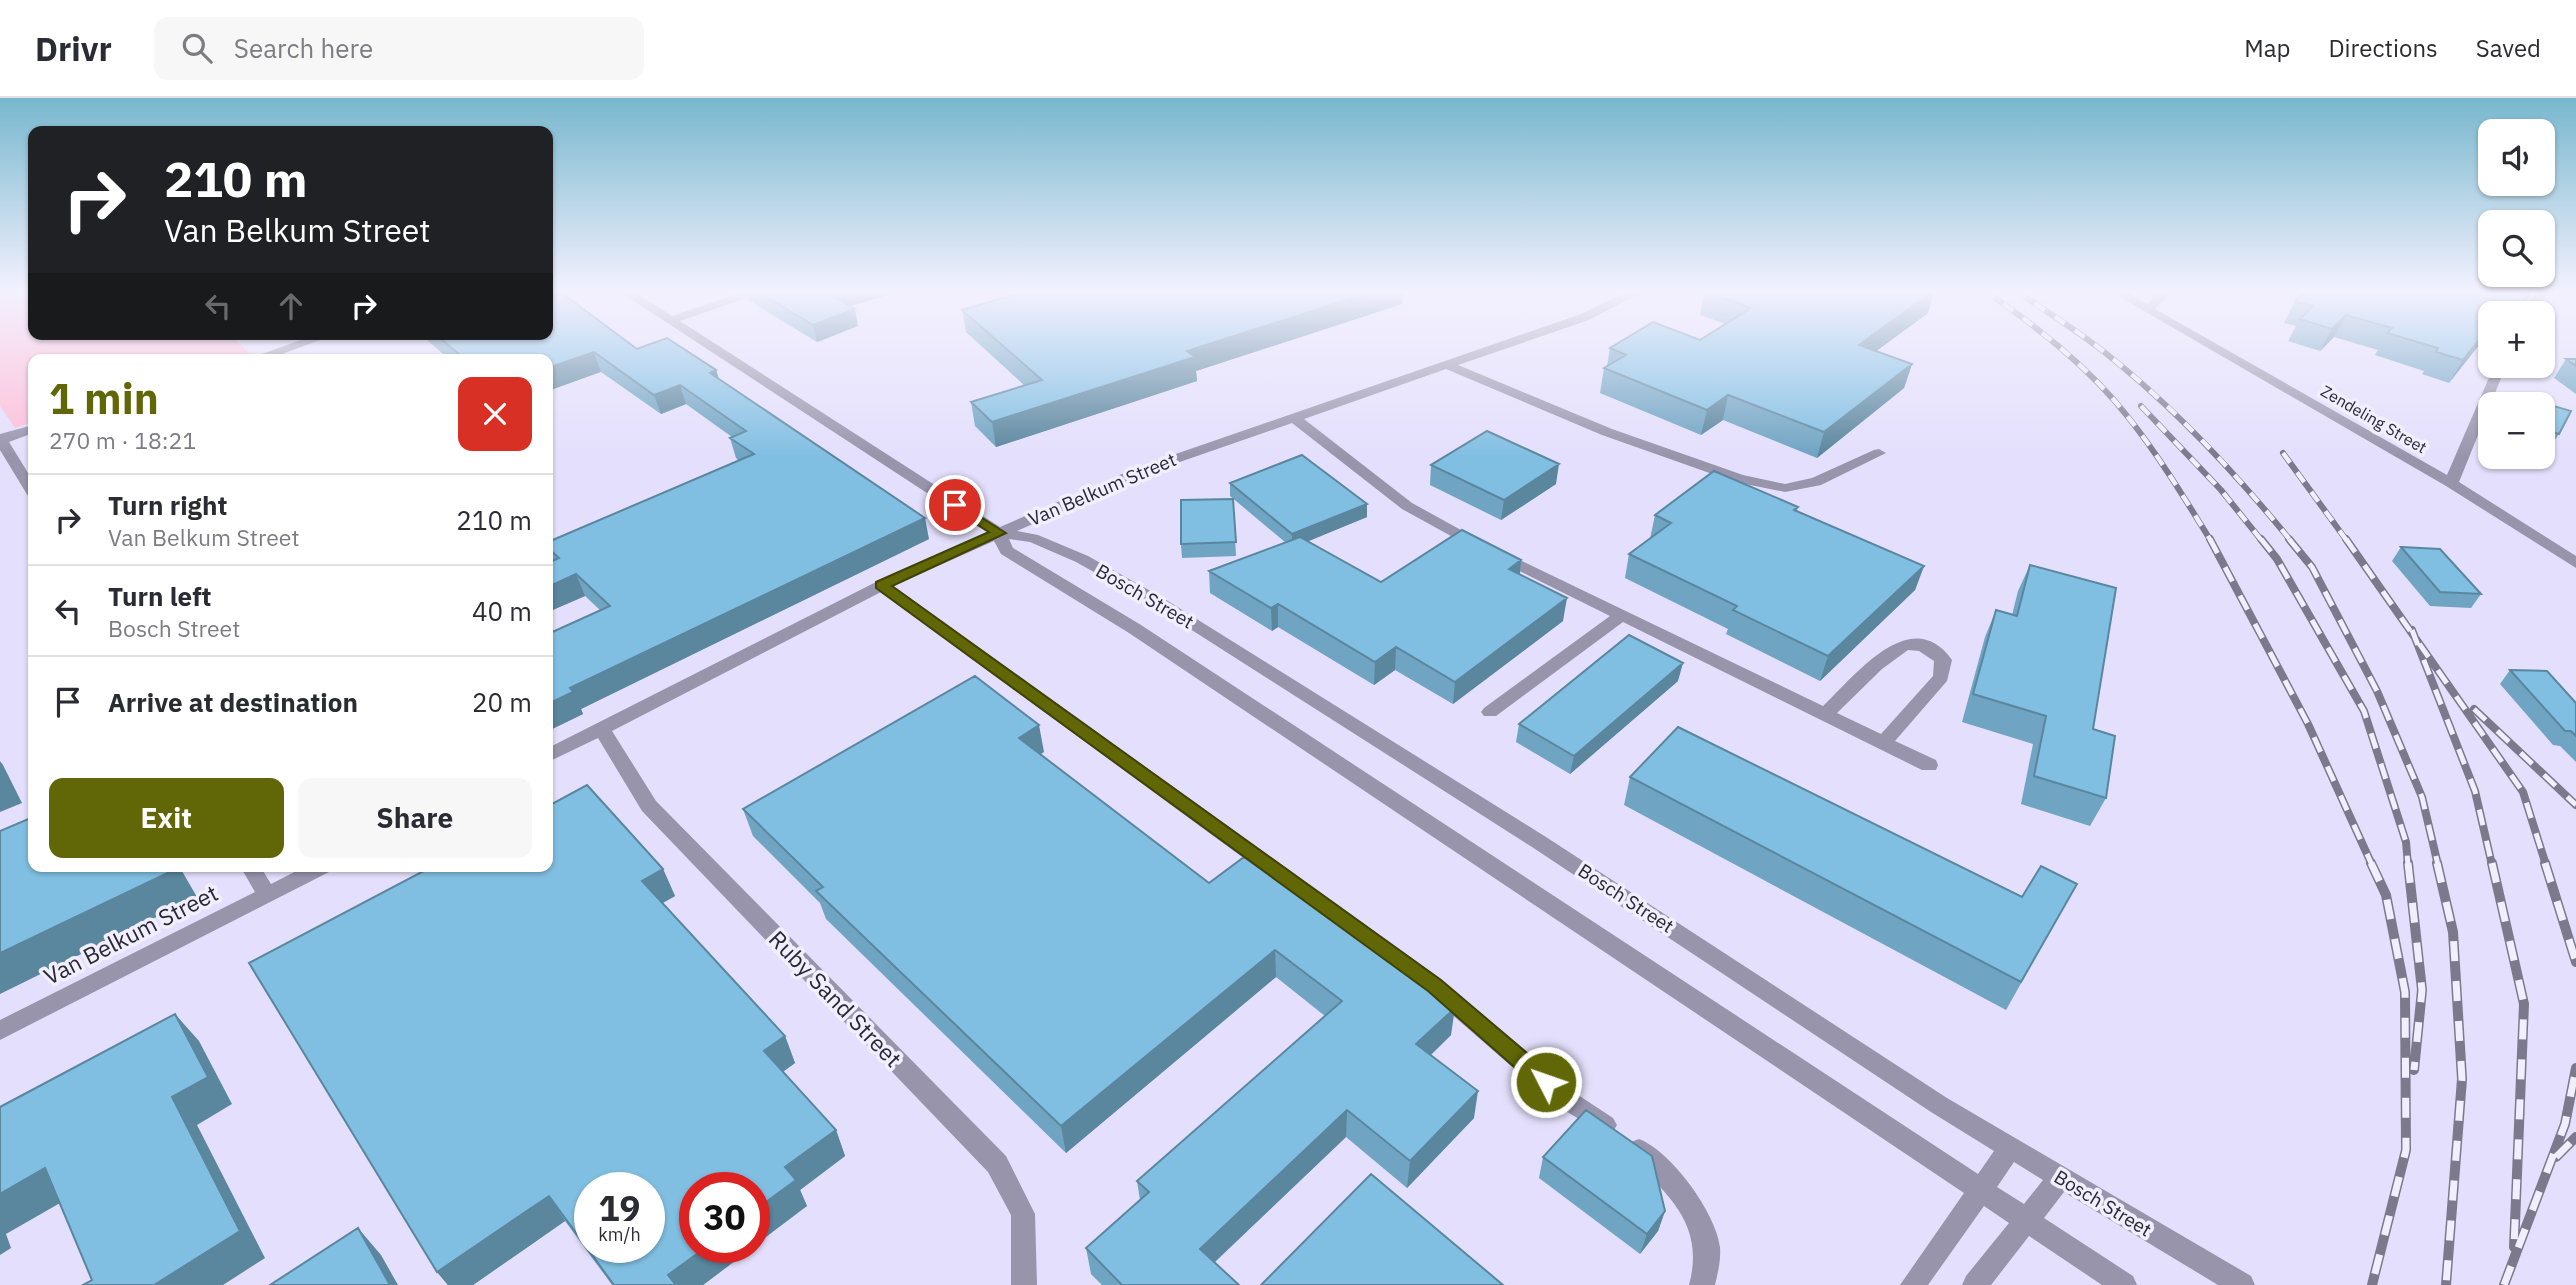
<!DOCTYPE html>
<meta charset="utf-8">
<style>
:root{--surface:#fff;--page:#f7f7f7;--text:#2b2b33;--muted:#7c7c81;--line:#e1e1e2;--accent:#616707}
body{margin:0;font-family:"IBM Plex Sans",sans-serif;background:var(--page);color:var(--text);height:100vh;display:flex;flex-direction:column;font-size:26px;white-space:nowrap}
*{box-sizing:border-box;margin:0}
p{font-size:23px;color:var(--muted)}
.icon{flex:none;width:38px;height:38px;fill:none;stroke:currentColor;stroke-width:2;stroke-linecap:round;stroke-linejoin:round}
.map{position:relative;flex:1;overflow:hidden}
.drawer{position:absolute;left:28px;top:256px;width:525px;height:518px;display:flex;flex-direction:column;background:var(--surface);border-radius:14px;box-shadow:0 2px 5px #0004}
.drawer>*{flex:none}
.guide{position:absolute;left:28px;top:28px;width:525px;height:214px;border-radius:14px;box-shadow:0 2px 5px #0004;background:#202124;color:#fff;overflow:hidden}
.buttons{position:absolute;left:2478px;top:21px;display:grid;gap:14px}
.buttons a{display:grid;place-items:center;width:77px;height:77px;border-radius:14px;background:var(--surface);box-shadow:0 2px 5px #0004;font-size:35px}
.speed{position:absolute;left:574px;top:1074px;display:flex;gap:14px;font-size:35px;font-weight:700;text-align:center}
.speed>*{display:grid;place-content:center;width:91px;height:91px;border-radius:50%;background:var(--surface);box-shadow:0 2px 5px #0004;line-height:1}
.speed small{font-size:18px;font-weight:400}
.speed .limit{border:10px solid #d22;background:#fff;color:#111}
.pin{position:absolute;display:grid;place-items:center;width:60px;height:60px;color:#fff;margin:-30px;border:4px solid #fff;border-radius:50%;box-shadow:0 2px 7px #0007}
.me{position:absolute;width:77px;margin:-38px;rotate:311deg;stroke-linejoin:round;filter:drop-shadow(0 0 5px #0008)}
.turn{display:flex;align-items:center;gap:24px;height:147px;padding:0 21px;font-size:32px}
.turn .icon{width:91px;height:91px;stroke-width:2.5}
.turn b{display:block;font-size:49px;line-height:60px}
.lanes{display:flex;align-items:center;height:66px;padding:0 21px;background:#0003;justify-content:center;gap:35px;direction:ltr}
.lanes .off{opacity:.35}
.round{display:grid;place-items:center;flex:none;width:74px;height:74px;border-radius:14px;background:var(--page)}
.head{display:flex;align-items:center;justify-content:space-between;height:119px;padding:0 21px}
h1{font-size:42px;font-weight:700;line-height:52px;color:var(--accent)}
.primary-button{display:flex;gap:14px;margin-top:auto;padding:14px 21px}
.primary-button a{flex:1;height:80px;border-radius:14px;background:var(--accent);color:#fff;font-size:28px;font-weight:700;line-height:80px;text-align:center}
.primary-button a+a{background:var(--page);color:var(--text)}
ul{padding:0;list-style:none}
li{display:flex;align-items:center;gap:21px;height:91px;padding:0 21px;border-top:2px solid var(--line)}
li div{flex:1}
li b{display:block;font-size:26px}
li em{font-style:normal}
header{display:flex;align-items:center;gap:42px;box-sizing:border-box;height:98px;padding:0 35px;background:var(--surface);border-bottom:2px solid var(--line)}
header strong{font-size:33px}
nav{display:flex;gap:38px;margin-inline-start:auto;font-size:24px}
.search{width:490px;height:63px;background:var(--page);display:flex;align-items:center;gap:18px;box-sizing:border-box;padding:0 24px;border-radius:14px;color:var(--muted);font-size:26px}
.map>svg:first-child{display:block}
</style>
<header>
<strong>Drivr</strong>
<div class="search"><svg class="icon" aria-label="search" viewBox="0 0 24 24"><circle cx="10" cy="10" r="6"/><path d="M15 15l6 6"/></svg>Search here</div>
<nav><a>Map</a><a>Directions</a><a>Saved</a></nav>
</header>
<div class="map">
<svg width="2576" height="1187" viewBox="0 0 2576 1187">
<rect width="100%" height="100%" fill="#e4dffc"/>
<path fill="#febdd6" d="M0,192h33v44h197l20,20 -17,5h-200v63l-18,6 -15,-22z"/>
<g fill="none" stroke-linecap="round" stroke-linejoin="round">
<path fill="#9894ac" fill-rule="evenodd" d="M617,192h15l40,26 78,-26h19l-89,31 320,206 138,-60 443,-153 49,-24h16l-57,30 -131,45 154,64 131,46 42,9 27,-6 62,-28 5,-1 7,4 -65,32 -36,7 -50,-10 -133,-47 -156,-66 -142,50 108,84 69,38 3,3 -3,3h-10l-69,-38 -110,-86 -144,50 -131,58 21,4 50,21 75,42 383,239 401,261 304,178 4,9h-37l-154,-93 -20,26 89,58 4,9h-35l-73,-49 -38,49h-29l4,-9 43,-53 -25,-17 -56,79h-28l64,-92 -835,-560 -128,-79 -7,-13 -101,45 549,394 130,111 41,27 4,7 -4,7 -8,3 -49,-30 -130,-113 -545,-400 -269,139 44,70 350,355 29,58 2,71h-26v-70l-23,-43 -346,-361 -44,-73 -50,24v-14l328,-166 112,-49zM1009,441l21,3 46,20 75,42 381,243 399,265 63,39 -16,23 -837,-549 -128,-77zM2014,1064l29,18 -19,24 -27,-17z
M2108,192h15l24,14 13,-14h13l-18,19 292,166 47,-109h12l-47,116 117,74v12l-130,-82z
M2538,192h12l-16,23h-12z
M318,236h19l-69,25h-20z
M33,327v8l-24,9 24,39v16l-5,-1 -28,-46v-16z
M1501,453l322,155c31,-29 88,-104 129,-46l-5,21 -52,60 41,19 2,5 -2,5h-14l-299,-148 -127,94h-12l-3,-4 3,-4 126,-92 -115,-57 -2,-3zM1908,552l11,1 15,10 -1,15 -52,58 -44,-21 45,-44z
M240,768h20l11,18 35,-18h28l-3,5 -331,169v-20l255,-128z
M1639,1041c32,12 77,74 81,108 1,13 -2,25 -5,38h-26c16,-59 -19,-89 -58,-127l-4,-8 4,-8z"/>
<defs>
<path id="rail-far2" d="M1984,192c52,36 105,77 144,127 31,39 57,82 83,124
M2015,192c29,20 60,39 88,61 71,56 131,120 188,190
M2141,308l80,84 41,51
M2283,355l64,88"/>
<path id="rail-far1" d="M2210,441l98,185 64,141
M2261,441l16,20 87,152 42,131 2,23
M2289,441l23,28 65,124 45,106 16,68
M2346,441l177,253 23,73
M2412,532l63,161 17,74
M2474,611l102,96"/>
<path id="rail" d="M2371,765l15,32 19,97 1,158 -34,135
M2408,765l14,127 -8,80
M2437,765l16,69 9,147 -16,206
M2492,765l32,141 -10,243
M2545,765l31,99
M2556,1059l20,-20
M2504,1187l61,-161 11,-56"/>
</defs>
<use href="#rail-far2" stroke="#7d798d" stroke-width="6"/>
<use href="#rail-far1" stroke="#7d798d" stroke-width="8"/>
<use href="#rail" stroke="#7d798d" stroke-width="10"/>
<use href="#rail-far2" stroke="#f1eefd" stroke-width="4.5" stroke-dasharray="12" stroke-linecap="butt"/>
<use href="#rail-far1" stroke="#f1eefd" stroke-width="5" stroke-dasharray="16" stroke-linecap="butt"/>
<use href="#rail" stroke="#f1eefd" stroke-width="7" stroke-dasharray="20" stroke-linecap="butt"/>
</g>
<path fill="#6fa4c2" d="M745,192h162l-58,16 9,20 -41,16 -69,-42z
M1031,192h372l-1,14 -206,67 1,10 -201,66 -21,-21 -4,-24 54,-16 -59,-54 -4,-22z
M2306,192h228l-17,23h-27v18l-41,52 -27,-9 2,-3 -49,-16 3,-5 -44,-13 -14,14 -32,-10 8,-15 -12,-3 11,-22z
M1705,193l223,22 -52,38 36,13 -8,24 -87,70 -94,-38 -22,15 -101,-42 4,-25 3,-2 3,-18 90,-8 26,-16 -26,-9z
M420,236h128l89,15 79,21 3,9 210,160 -348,170 2,5 -35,17v-97l52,-24 -15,-14 -37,16v-49l3,-1 -3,-7v-13l191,-81 -3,-3 -6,-20 2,-1 -46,-33 -25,10 -60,-42 -53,-13h-99z
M2566,261h10v35l-22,-16z
M2543,306l16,30 -9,13 -7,-2z
M1431,367l125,19 -55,36 -71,-35z
M1230,385l137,21v13l-59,24 73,41 140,-22 -1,14 43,47 -110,83 -58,-34 -21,15 -96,-58 -6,4 -62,-38 -1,-22 76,-29 -55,-46z
M1233,401l3,57 -54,2 -1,-14z
M1798,409l-1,4 127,55 -9,24 -95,91 -94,-47 2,-5 -103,-51 4,-24 21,-15 5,-24z
M2401,449l80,47 -10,14 -41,-2 -38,-45z
M2030,467l63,164 13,69 -16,28 -69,-22 12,-60 -71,-22 23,-85 11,-27 16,5 6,-24z
M2510,572l66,33v59l-16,-16 -7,-1 -53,-61z
M1678,583l-108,93 -54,-32 3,-18z
M1044,654l-4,2 169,129 242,152 -20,20 43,63 -67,70 -61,-51 -131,125 24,23h-137l-11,-11 -5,-26 54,-48 -3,-19 188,-165 -49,-39 -210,176 -240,-234 -6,-16 -67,-67 -10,-27z
M1630,679l392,120 55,-13 -71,126 -382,-205z
M663,771l12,27 -13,7 123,133 10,27 -12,9 53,58 9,26 -45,34 7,16 -112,42h57l-49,37h-91l-47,-64 -92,64h-25l-11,-13z
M1543,1059l122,54 -7,20 -18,23 -101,-76z"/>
<path fill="#5a869e" d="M840,192h67l-76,21 -3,-17z
M1378,192h25l-1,14 -206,67 1,10 -201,66 -4,-25 195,-71z
M1935,192l-7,23 -76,56 7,-24z
M2532,192h2l-17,23h-2z
M855,211l3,17 -41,16 -4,-17z
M2346,217l-12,22 -14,14 12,-22z
M2490,228v5l-41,52 14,-23z
M594,254l7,20 -53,19v-23z
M1912,266l-8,24 -87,70 7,-26z
M716,272l6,20 -12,-17z
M680,287l6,19 -25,10 -7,-19z
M1728,297l-5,25 -22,15 6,-25z
M1559,366l-3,20 -55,36 3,-20z
M1367,406v13l-75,31v-14z
M925,420l4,21 -348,170 2,5 -35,17v-27l22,-16z
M1521,462l-2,22 -10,-13z
M1924,468l-9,24 -95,91 8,-25z
M576,476l9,22 -37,16v-25z
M1567,500l-4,23 -110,83 2,-22z
M1278,506v23l-6,4 -1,-23z
M1396,549l-1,23 -21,15 1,-23z
M1683,565l-5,18 -108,93 4,-18z
M1039,627l5,27 -21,13 -4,-27z
M0,663l3,4 19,38 -22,9z
M174,768h5l18,31 -197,97v-41z
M663,771l12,27 -21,12 -12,-27z
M1275,852l1,27 -210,176 -5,-27z
M1455,910l-4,27 -37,36 2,-27z
M175,916l24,27 33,63 -35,21 68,133 -42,27h-69l18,-188z
M785,938l10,27 -20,14 -11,-26z
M1478,993l-4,27 -67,70 3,-27z
M1347,1012l-1,27 -144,137 -2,-25z
M836,1032l9,26 -45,34 7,16 -53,40v-35l31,-44z
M45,1070l29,27 -68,39 5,14 -11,7v-61z
M549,1098l16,25 -92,64h-25l-11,-13z
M1665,1113l-7,20 -18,23 7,-20z
M358,1130l23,27 17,30h-8z
M705,1150h47l-49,37h-29l-6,-10z"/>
<path fill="#81bfe2" stroke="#5a869e" stroke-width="2" fill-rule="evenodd" d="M755,192h85l-12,4 27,15 -42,16z
M1031,192h347l-191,61 8,6 -203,65 -21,-20 71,-22 -80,-70z
M1706,192h229l-76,55 53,19 -88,68 -96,-37 -21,15 -103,-42 22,-13 -16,-7 43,-26 47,18 51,-32 -46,-17z
M2306,192h226l-16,22 -12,-3 -4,4h-10v13l-27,34 -27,-8 2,-4 -51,-15 5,-5 -46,-13 -14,14 -32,-10 13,-13 -18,-5z
M559,193l78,58 30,-11 49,32 -6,3 215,145 -355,170 3,4 -25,12v-70l62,-28 -34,-32 -28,13v-24l11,-5 -11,-10v-6l206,-88 -24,-16 16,-7 -66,-46 -26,10 -60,-43 -46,16v-9h-83l-30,-25h113v-39z
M2566,261h10v7z
M2533,302l38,11 -12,23 -16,-5v-25h-12z
M1487,333l72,33 -55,36 -73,-35z
M1302,357l65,49 -75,30 -62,-51z
M1714,373l84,36 -4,3 130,56 -96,90 -95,-46 4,-4 -108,-52 42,-31 -16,-8z
M1233,401l3,43 -55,2v-44z
M1462,432l59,30 -12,9 58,29 -112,84 -59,-35 -21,15 -97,-58 -7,4 -62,-37 91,-34 81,45z
M2401,449l39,2 41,45 -41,-2z
M2030,467l86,23 -23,141 22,7 -9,62 -72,-22 12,-60 -73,-22 23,-84 21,6z
M1629,537l54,28 -109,93 -55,-32z
M2510,572l37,1 29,32v33l-5,-5h-6z
M975,578l64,49 -20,13 190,145 35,-26 211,151 -39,36 62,47 -68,70 -63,-51 -147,139 39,36h-117l-36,-37 63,-56 -12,-11 205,-180 -67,-51 -214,176 -245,-235 7,-4 -80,-78z
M1678,629l344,170 19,-31 36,18 -56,98 -391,-205z
M587,687l76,84 -21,12 143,155 -21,15 72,79 -51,37 11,13 -42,31v-23h-59v60h10l-37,27 8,10h-62l-65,-89 -112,76 -188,-309 184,-97h115v-60zM590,1090h59v60h-59z
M33,719v49h141l2,3 -176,84v-122z
M175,916l33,63 -36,20 68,134 -86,54h-71l9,-5 -47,-112 -45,26v-87z
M1586,1012l66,46 13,55 -18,23 -104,-77z
M1371,1076l132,111h-242z
M358,1130l32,57h-120z"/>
<linearGradient id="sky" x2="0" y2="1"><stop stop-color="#78b7ce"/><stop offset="0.54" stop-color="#f3f1fe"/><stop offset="1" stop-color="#f3f1fe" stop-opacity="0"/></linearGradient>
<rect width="2576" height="358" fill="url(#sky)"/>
<path fill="#616707" stroke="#3f4305" stroke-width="2" d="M955,403l51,32 -114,53 549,394 112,95 3,7 -3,6 -7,3 -8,-3 -110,-97 -552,-403v-6l113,-50 -38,-24 -2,-3z"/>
<g text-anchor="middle" stroke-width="7" stroke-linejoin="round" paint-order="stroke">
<g font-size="16" fill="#2a2735" stroke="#f1eefd">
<text transform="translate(2374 321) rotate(30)" y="6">Zendeling Street</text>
</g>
<g font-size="19" fill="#2a2735" stroke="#f1eefd">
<text transform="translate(1102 391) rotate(-23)" y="7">Van Belkum Street</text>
<text transform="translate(1145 498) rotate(30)" y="7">Bosch Street</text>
<text transform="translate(1626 800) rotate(33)" y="7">Bosch Street</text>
<text transform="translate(2103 1105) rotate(31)" y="7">Bosch Street</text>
</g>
<g font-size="23" fill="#2a2735" stroke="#f1eefd">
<text transform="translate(131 837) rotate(-27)" y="8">Van Belkum Street</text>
<text transform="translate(835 901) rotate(46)" y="8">Ruby Sand Street</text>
</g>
</g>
</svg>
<div class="buttons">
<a><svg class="icon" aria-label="sound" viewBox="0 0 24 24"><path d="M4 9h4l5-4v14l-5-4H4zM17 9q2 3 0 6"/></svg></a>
<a><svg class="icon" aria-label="search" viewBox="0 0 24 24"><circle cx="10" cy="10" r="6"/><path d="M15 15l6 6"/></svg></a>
<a>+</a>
<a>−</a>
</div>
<div class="speed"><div>19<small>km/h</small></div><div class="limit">30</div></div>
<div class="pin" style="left:955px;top:407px;background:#d93025"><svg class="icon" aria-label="arrive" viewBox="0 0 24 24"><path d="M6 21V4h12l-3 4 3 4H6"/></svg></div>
<svg class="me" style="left:1546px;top:984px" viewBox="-20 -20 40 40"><circle r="17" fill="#616707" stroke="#fff" stroke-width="3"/><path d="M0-11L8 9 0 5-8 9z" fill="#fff"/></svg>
<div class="guide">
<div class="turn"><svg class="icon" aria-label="right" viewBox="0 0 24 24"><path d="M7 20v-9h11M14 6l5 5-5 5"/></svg><div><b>210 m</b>Van Belkum Street</div></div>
<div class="lanes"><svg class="icon off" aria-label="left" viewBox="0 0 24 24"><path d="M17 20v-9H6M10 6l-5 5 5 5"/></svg><svg class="icon off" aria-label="ahead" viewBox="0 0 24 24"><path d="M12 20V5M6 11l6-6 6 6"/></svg><svg class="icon" aria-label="right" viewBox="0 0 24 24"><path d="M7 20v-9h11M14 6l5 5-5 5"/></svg></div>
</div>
<section class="drawer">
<div class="head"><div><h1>1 min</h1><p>270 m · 18:21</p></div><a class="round" style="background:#d93025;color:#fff"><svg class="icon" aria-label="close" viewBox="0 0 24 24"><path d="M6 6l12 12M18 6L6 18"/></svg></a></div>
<ul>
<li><svg class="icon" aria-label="right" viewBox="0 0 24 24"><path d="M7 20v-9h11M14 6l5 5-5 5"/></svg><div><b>Turn right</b><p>Van Belkum Street</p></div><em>210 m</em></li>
<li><svg class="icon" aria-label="left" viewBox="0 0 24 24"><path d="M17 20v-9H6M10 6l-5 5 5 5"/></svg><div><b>Turn left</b><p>Bosch Street</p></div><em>40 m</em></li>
<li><svg class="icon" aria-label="arrive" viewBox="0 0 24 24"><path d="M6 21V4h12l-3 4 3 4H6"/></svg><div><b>Arrive at destination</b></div><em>20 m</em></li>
</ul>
<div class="primary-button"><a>Exit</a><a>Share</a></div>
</section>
</div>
